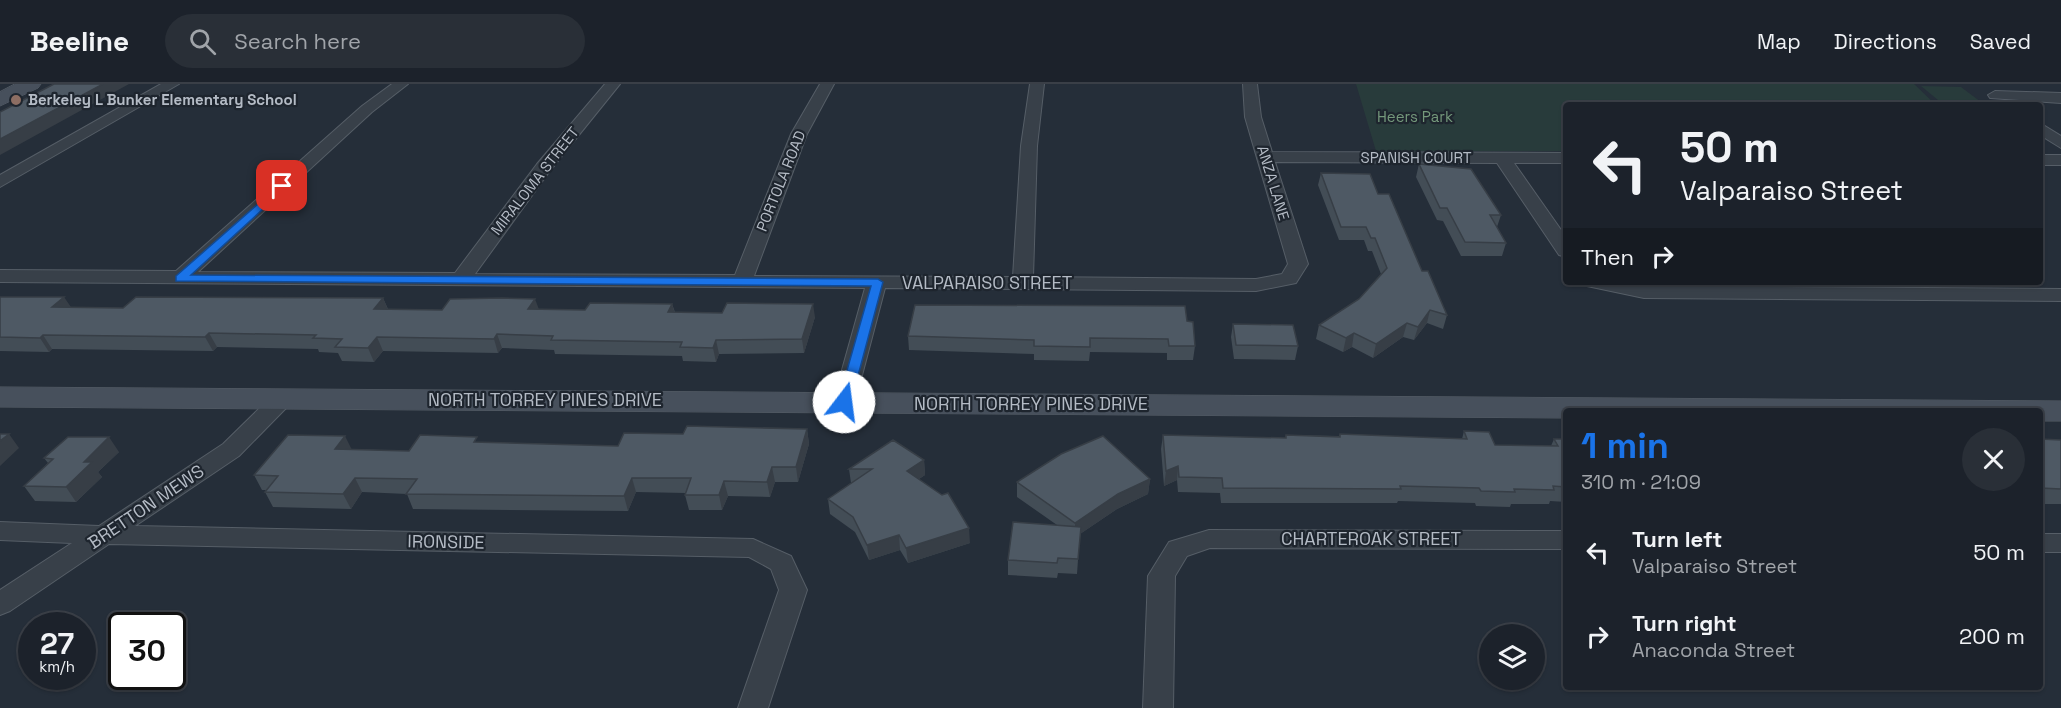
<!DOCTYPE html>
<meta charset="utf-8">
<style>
:root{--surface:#1c222b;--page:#292f37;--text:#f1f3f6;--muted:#a0a4a9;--line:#3a3f47;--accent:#1a73e8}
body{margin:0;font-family:"Space Grotesk",sans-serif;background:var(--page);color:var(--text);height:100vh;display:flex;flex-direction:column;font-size:22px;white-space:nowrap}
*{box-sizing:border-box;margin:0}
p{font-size:20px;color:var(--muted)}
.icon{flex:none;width:33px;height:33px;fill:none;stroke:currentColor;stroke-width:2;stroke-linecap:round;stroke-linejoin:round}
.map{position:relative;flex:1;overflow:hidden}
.sheet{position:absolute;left:1563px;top:324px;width:480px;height:282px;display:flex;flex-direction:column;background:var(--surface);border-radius:6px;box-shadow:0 2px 4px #0004,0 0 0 2px var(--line)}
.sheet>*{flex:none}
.guide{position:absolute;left:1563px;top:18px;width:480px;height:183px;border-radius:6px;box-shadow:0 2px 4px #0004,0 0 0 2px var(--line);background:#1c222b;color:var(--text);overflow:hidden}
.fabs{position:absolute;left:1479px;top:540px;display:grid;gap:12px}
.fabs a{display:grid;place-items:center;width:66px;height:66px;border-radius:50%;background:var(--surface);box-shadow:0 2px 4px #0004,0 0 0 2px var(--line);font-size:30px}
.speed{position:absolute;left:18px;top:528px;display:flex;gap:12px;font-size:30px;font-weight:700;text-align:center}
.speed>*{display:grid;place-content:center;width:78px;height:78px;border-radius:50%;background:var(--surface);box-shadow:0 2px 4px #0004,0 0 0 2px var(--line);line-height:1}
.speed small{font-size:15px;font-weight:400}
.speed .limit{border:3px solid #111;border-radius:9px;background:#fff;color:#111}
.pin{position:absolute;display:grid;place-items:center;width:51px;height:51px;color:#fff;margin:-26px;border-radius:12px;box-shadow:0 3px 9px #0006}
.me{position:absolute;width:66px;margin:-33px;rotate:15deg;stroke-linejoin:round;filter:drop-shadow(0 0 4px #0008)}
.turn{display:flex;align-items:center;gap:21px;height:126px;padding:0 18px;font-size:27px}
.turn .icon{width:78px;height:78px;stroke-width:2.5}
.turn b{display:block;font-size:42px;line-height:51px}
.then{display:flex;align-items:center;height:57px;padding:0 18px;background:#0003;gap:12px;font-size:22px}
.round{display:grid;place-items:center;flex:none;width:63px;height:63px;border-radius:32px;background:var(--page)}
.head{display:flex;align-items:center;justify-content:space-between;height:102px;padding:0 18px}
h1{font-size:36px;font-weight:700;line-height:45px;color:var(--accent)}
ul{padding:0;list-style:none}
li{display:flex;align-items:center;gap:18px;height:84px;padding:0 18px}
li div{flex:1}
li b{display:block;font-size:22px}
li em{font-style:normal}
header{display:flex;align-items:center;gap:36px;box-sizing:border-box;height:84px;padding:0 30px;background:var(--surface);border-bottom:2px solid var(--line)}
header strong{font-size:28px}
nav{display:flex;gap:33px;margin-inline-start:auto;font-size:21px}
.search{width:420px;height:54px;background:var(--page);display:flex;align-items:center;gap:15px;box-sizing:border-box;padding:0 21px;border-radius:33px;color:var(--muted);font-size:22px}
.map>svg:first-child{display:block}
</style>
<header>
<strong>Beeline</strong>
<div class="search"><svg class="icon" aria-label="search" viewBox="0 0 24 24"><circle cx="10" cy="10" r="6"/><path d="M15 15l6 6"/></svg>Search here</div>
<nav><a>Map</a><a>Directions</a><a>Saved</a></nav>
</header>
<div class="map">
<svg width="2061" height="624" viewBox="0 0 2061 624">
<rect width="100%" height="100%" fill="#252e39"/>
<path fill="#283b3b" d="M1356,0h558l22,21h-370v46h-190z
M1921,2l40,1 24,18h-46l-6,-5h5z"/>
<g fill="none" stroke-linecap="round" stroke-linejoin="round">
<defs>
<path id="street" d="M161,0h18l-179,103v-12z
M392,0h16l-36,28 -174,160 257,1 82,-109 68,-80h15l-71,88 -74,102 260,1 56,-141 29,-50h14l-27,50 -53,142 259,1 8,-131 9,-62h14l-7,62 -4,131 223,2 26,-5 6,-10 -43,-147 -2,-33h14l4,33 11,35 294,1v10h-52l52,74v20l-7,-2 -62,-92 -222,-1 33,102 -12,19 -40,8 -371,-3 -30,114 -3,5h-16l-3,-5 32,-114 -865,-6v-12l176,1 186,-165z
M1995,7l66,2v10l-71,-5 -2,-3z
M2040,39l21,13v12l-21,-13z
M2040,71h21v10h-21z
M1584,198h40l20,4 417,3v12l-417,-3 -57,-12z
M283,307l8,2 3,5 -3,5 -52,53 -104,70 618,13 38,17 16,34 -39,118h-30l41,-118 -8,-21 -22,-12 -640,-13 -99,67 -10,4v-25l72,-47 -72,-3v-18l99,4 124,-82 52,-51z
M1209,446l357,1v18l-356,-1 -23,8 -12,20 -2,132h-30l5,-132 21,-34z
M2040,450h21v18h-21z"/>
<path id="secondary" d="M15,0h26l-3,4 -38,18v-14z
M0,303l2061,14v20h-21v-10h-474v7l-1566,-11z"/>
</defs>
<use href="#street" stroke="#565e67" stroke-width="2"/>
<use href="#secondary" stroke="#565e67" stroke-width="1"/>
<use href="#street" fill="#384049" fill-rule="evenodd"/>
<use href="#secondary" fill="#47505c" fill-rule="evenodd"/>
</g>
<path fill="#434d56" d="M1419,80l82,51 -4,12 9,16 -4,13h-41l-18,-35 -6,-1 -21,-43z
M1321,89l57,21 69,121 -4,14 -16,-6 -13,17 -11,-3 -30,21 -21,-11 -9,5 -27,-13 3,-14 40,-26 22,-25 -9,-23h-4l-4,-11h-25l-21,-55z
M0,213l70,10 53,1 260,-10 5,11 54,1 97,-1 46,1 87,-6 3,8 140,5 -11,36 -85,1 -3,8 -33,-1 -1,-5 -127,-2 -1,-4 -52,-2 -4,5 -115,-2 -9,11 -32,-1 -4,-8 -19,-1 -1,-3 -101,-2 -4,4 -161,-2 -3,3 -49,-1z
M1187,237l8,25 -2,14h-26v-7l-77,-1 -1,9 -55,-1v-6l-125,-4 -1,-14z
M1233,240l65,22 -3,14 -61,-1 -3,-22z
M807,345l2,15 -11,38h-23l-5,15 -42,-1 -6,14h-33l-4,-15 1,-2 -50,-1 -8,19 -215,-2 -6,-15 -45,-2 -11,17 -78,-2 -8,-15 1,-2h-4l-8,-15 98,-26 57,2 70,-9 139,4 65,-12z
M1464,347l31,14 56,1 3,-7h12v63l-16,-1 -1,3h-38l-1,3 -34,-1 -1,-3 -77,-2 -1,2h-176l-1,-10 -42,-1 -1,-12 -13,6 -3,-37 2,-14 122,3 1,-3 53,1 1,-2 122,5z
M2040,355l21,1v64h-21z
M119,368l-21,20 4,5 -26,25 -41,-1 -11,-15 24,-23 -4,-5z
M924,376l1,15 -6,4 51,64 -62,20 -8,-13 -31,10 -14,-28 -25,-18 -2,-15 23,-16 -2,-14z
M1150,395l-2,15 -31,15 -37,25 -3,40 -19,-1 -1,5 -49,-3v-15l49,-35 -40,-28v-15z"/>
<path fill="#373e46" d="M103,0h26l-129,71v-16z
M64,213l9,13 -21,-3z
M383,214l6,14 -15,-3z
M535,215l5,13 -12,-3z
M672,220l4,13 -8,-5z
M813,220l2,13 -11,36 -2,-14z
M1430,226l-3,13 -13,17 4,-13z
M1407,239l-4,14 -30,21 3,-14z
M209,249l8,14 -4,4 -8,-14z
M1354,249l-2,14 -9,5 3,-14z
M497,250l5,14 -4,5 -4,-14z
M43,251l9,14 -3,3 -9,-14z
M377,253l6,14 -9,11 -6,-14z
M716,256l3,14 -3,8 -3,-14z
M807,345l2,15 -11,38 -2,-15z
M9,350l10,14 -19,18v-25z
M345,352l7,14 -17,-1z
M109,353l10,15 -21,20 4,5 -26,25 -10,-15 18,-25z
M924,376l1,15 -17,11 -1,-15z
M1178,382l-1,14 -13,6 2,-15z
M772,383l3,15 -5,15 -3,-15z
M355,394l7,14 -11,17 -8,-15z
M632,394l4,14 -8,19 -4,-15z
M1150,395l-2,15 -31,15 -37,25 -3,40 1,-15 -3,-21v-15l43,-29z
M724,397l4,15 -6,14 -3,-15z
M969,444l1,15 -62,20 -2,-15z
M899,451l1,15 -31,10 -2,-15z"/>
<path fill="#4e5964" stroke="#373e46" stroke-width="1.5" d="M54,0h49l-103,55v-27z
M1419,80l52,5 30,46h-11l16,28 -41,-1 -18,-34h-7z
M1321,89l49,1 8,20h11l33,77h6l19,44 -17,-5 -12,17 -11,-4 -31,21 -22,-11 -8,5 -27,-13 40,-26 28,-31 -12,-30h-4l-5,-11h-25z
M0,213h64l-12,10 71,1 13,-11 247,1 -9,11 68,1 8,-11 52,-1 33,1 -7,10 57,1 5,-7 82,1 -4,8 54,1 5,-10 86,1 -11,35 -86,1 -3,8 -33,-1 2,-5 -131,-2 2,-4 -56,-2 -3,5 -117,-2 -9,11 -33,-1 7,-8 -29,-1 3,-3 -107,-2 -4,4 -162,-2 -3,3 -40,-1z
M915,221l270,1 2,15 6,1 2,24h-26l-1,-7 -78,-1v9l-56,-1v-6l-126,-4z
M1233,240l60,1 5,21 -62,-1z
M687,342l120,3 -11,38h-24l-5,15 -43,-1 -5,14h-34l6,-17h-59l-8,18 -218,-2 11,-15 -62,-1 -12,16 -78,-2 13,-16 -24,-1 34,-40 57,1 -10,13 74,2 11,-16 57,2 -3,5 144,4 6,-13 59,1z
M1464,347l25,1 6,13 63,1 -4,-7h12v48l-13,-1 1,4 -40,-1 1,3 -34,-1 -2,-3 -79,-2 1,3 -178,-1 -1,-10 -43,-1 -1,-11 -12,5 -3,-36 123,3v-3l54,2v-3l127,5z
M0,350h9l-9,7z
M1103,352l47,43 -32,15 -43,29 -58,-41 44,-28z
M68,353h41l-25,25h8l-26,25 -42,-1 29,-27 -9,-1z
M2040,355l21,1v49l-21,-1z
M893,356l31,20 -17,11 35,24 6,-2 21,35 -63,20 -7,-13 -32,10 -14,-28 -25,-18 44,-30h-23z
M1013,438l68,5 -3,32 -20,-1 -1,5 -49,-3z"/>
<path fill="#1a73e8" stroke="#114b97" stroke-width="1.5" d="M282,99l4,1v4l-95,87 687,4 5,3 -32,120 -7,5 -6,-5 33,-116 -695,-5v-5z"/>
<circle fill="#8d6e63" stroke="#1e252e" stroke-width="2" cx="16" cy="16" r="6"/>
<g text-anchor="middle" stroke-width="4.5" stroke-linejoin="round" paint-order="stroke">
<g font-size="15" font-weight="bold" fill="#b4bbc5" stroke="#1e252e" text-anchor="start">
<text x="28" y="21">Berkeley L Bunker Elementary School</text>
</g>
<g font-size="15" fill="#74987b" stroke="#1e252e">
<text x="1415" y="38">Heers Park</text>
</g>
<g font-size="15" fill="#b4bbc5" stroke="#1e252e">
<text x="1416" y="79">SPANISH COURT</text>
<text transform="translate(535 97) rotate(-52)" y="5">MIRALOMA STREET</text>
<text transform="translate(781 97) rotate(-68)" y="5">PORTOLA ROAD</text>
<text transform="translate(1273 99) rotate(73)" y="5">ANZA LANE</text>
</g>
<g font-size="18" fill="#b4bbc5" stroke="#1e252e">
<text x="987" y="205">VALPARAISO STREET</text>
<text x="545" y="322">NORTH TORREY PINES DRIVE</text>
<text x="1031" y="326">NORTH TORREY PINES DRIVE</text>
<text transform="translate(146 423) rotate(-34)" y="6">BRETTON MEWS</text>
<text x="1371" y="461">CHARTEROAK STREET</text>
<text transform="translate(446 458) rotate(1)" y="6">IRONSIDE</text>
</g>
</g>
</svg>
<div class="fabs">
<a><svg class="icon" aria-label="layers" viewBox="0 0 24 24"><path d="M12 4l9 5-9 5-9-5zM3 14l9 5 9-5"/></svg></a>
</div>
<div class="speed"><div>27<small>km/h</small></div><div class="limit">30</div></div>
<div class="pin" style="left:282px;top:102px;background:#d93025"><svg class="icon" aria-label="arrive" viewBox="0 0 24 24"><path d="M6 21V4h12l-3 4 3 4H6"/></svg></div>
<svg class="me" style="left:844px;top:318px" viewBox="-20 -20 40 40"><circle r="19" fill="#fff"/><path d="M0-13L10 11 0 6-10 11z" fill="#1a73e8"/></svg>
<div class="guide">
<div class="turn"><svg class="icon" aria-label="left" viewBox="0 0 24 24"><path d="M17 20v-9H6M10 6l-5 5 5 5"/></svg><div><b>50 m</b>Valparaiso Street</div></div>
<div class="then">Then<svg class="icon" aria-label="right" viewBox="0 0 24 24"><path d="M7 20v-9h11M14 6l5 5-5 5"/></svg></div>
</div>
<section class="sheet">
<div class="head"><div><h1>1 min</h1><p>310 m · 21:09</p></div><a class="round"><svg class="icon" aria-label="close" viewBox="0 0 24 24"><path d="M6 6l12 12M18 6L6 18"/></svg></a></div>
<ul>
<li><svg class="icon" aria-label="left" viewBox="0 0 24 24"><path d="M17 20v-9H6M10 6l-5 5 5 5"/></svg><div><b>Turn left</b><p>Valparaiso Street</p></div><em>50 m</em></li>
<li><svg class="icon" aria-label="right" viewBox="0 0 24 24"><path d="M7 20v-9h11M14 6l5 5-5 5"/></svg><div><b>Turn right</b><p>Anaconda Street</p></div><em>200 m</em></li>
</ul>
</section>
</div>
